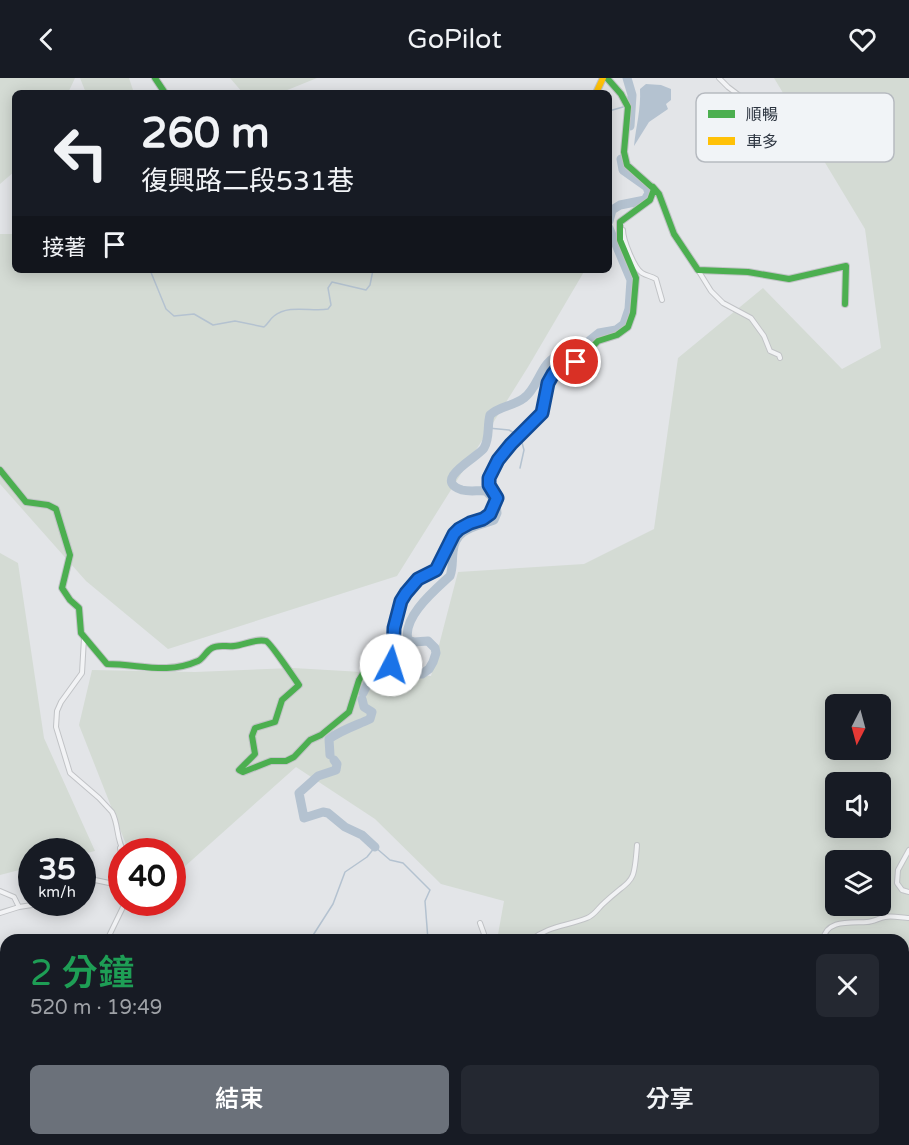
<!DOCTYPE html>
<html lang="zh-TW">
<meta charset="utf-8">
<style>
:root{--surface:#171b24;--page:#242831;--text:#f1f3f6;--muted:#9ea1a6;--accent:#6b717a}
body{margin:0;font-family:"Varela Round","Noto Sans TC",sans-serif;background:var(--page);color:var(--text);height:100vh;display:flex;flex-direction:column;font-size:22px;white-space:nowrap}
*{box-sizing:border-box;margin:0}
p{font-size:20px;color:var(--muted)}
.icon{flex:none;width:33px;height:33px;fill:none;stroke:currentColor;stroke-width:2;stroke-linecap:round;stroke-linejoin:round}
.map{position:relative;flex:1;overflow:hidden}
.details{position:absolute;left:0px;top:856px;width:909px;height:212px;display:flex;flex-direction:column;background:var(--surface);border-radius:18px 18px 0 0;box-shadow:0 3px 15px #0003}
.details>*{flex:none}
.guide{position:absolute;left:12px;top:12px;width:600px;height:183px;border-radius:9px;box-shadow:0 3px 15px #0003;background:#171b24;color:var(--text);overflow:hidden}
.needle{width:39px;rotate:186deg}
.controls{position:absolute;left:825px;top:616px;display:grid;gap:12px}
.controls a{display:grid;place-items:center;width:66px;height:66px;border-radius:9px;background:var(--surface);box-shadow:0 3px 15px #0003;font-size:30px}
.speed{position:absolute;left:18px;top:760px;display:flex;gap:12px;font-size:30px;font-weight:700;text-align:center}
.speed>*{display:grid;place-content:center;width:78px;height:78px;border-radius:50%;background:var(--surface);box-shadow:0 3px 15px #0003;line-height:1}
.speed small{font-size:15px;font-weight:400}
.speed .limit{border:9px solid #d22;background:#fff;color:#111}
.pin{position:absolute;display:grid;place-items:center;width:51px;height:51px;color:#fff;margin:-26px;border:3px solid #fff;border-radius:50%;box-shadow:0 2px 6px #0007}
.me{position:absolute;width:66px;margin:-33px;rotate:5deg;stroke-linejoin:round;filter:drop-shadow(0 0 4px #0008)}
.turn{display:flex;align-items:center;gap:21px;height:126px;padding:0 30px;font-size:27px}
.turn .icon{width:78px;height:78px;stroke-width:2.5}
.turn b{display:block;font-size:42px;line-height:51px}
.then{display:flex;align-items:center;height:57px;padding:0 30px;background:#0003;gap:12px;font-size:22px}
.round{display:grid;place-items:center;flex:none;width:63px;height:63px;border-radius:9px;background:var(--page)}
.head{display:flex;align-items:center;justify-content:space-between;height:102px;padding:0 30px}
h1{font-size:36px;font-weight:600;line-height:45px;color:#1e9e55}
.action{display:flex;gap:12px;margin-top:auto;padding:12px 30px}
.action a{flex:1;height:69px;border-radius:9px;background:var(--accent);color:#fff;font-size:24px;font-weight:600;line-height:69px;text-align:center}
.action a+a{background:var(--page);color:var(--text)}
header{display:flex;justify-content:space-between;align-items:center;height:78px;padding:0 30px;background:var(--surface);font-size:27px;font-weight:600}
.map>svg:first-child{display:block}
</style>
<header><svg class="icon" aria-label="back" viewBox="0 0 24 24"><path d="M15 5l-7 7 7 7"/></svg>GoPilot<svg class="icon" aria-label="heart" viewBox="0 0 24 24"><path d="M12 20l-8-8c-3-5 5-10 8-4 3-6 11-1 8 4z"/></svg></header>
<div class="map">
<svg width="909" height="1067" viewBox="0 0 909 1067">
<rect width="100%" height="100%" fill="#e3e5e8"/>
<path fill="#d4dbd4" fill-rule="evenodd" d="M0,0h75l-7,15h-53v78l-15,13z
M80,0h49l5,15h-48z
M230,0h87l-37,15h-37z
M774,0h135v1067h-558v-5h552v-200h-406l7,-39 -63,-17 -66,-65 -79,-52 -123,110 -1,-25h-43l-50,-127 13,-55 103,2 98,-4 138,8 27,-104 126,-8 70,-35 24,-171 85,-70 79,81 39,-21 -16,-119zM836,627h44v45h-44zM836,705h44v45h-44zM836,783h44v45h-44z
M0,156h15v36h570l-57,97 -131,209 -229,73 -82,-68 -86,-97z
M0,475l18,10 26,175 51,113 -12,3 -1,-2h-50l-1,15 -31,8z
M0,999l6,3v60h128l7,5h-141z"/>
<path fill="#b4c2d0" d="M646,6l15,1 10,4v11l-5,4 2,5 -19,13 -15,24c2,-20 7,-36 6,-57z"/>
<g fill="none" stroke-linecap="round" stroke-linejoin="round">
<path stroke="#b4c2d0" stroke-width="1.5" d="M609,33l14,-4
M150,192l16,39 8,7 20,-2 19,11 22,-4 29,6c4,-3 6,-8 10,-11 15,-12 38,-4 54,-7l3,-4 -3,-17 4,-6 34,8 4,-5 3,-15
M488,350l21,2 7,4
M520,390l4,-18 -3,-11
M310,862l23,-36 12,-32 22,-15 8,-10 15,13 13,3 27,27 -5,11 3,39
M903,911l6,5
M748,1067l2,-5"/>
<path stroke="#b4c2d0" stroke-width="9" d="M627,0l5,17 -2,31
M609,143l3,-11 8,-5 25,-5 4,-7 -2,-6 -24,-17 -2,-11
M493,420l-7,-7c-7,-1 -16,1 -24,-1 -32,-10 18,-34 22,-42 6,-10 3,-22 6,-33 9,-9 24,-9 34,-17 15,-11 17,-38 36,-43 6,-1 12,1 19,-1l10,-13 10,-8 17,-3 8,-6 5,-15 2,-29 -22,-52
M363,615l8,-16 13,1 22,-4h16l7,-5 4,-7 3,-9 -1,-5 -7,-7 -14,1 -6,-2c-6,-23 27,-50 42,-64 3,-8 2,-16 3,-24 2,-24 22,-25 41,-32l3,-7 -1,-9
M330,677l-1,-16c12,-9 28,-14 41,-20l2,-7 -8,-5 -2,-8
M334,682l3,4 -1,6 -18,6 -19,17 5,25 19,-6 5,1 17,14 17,8 13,12"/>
<defs>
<path id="street" d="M719,0l9,9 25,19 8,14 8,8 19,3
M623,152c0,9 11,38 19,43 5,3 9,3 14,6l6,21
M698,192l13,21 12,12 28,15 13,18 6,15 9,4 1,3
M84,560l-2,35 -21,29 -4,9 -1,16 14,46 29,25 13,14c7,13 4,27 12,40
M120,770l2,10
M909,772l-11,20 -1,13 5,7 7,2
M82,812l13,-10 19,4 8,-8
M0,813l14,6 5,10
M0,835l19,-6 26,-4
M107,862l18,-37
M480,862l4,-6 -4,-11
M531,862c17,-14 36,-14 56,-22 8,-3 11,-10 17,-15 29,-27 30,-16 33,-58
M823,862c3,-21 28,-17 44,-18 6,0 12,-4 18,-5 7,-2 17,1 24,1
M180,1062l3,5
M312,1062l8,5
M714,1062l5,5"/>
<path id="fast" d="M155,0l10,15
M653,109l6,7 15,40 24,36 50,2 41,7 57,-13 -1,38
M508,370l34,-35 3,-20 12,-24 23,-10 18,-18 19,-6 11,-8 5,-14 3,-35 -16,-38v-18l30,-22 4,-11 -27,-24 -3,-13 4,-45 -7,-13 -14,-16
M0,392l26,32 22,3 8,4 14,46 -8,33 8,12 9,8 2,25 26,31c33,0 59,11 91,-3 6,-3 8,-10 14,-13 6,-4 15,-1 22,-2 10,-1 23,-8 32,-5 4,1 28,37 33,44l-17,15 -7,22 -20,6 -3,8 3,18 -16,16 4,2 28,-11h15l8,-4 16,-17 11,-5 28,-23 10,-32 5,-8 12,-3"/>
<path id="slow" d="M596,15l7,-15
M376,591l15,-4 3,-37 7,-27 5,-8 12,-14 18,-9 18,-36 5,-5 32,-14 6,-17 -8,-13 2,-14 17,-23"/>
</defs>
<use href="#street" stroke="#c1c3c6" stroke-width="6"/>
<use href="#fast" stroke="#c1c3c6" stroke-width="8"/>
<use href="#slow" stroke="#c1c3c6" stroke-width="8"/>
<use href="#street" stroke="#f2f3f5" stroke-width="4"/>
<use href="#fast" stroke="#4caf50" stroke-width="6"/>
<use href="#slow" stroke="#ffc107" stroke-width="6"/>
</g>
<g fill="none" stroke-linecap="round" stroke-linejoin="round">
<defs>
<path id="route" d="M391,587l2,-9 1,-28 7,-27 5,-8 12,-14 18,-9 18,-36 5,-5 11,-6 13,-4 7,-5 7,-16 -8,-13v-7l9,-18 13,-16 31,-31 6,-30 5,-9 4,-5 19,-7"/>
</defs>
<use href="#route" stroke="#114b97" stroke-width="15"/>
<use href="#route" stroke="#1a73e8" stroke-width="10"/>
</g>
<rect x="696" y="15" width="198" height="69" rx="9" fill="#f1f4f7" stroke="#b6bac0" stroke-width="1.5"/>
<rect x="708" y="32" width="27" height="8" fill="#4caf50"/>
<rect x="708" y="59" width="27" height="8" fill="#ffc107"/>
<g font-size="16" fill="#2b333f">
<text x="746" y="42">順暢</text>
<text x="746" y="69">車多</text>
</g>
</svg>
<div class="controls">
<a><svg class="needle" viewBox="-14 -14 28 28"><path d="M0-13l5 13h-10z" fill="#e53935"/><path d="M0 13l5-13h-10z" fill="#9ea1a6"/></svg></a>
<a><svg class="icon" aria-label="sound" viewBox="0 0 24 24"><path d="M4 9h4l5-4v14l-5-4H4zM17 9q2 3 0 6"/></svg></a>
<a><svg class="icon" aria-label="layers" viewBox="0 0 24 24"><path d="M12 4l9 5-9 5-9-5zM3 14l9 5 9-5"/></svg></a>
</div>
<div class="speed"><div>35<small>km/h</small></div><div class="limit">40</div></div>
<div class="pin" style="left:576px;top:284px;background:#d93025"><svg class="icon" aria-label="arrive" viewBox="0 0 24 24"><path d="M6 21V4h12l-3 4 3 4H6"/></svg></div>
<svg class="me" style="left:391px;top:587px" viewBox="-20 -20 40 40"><circle r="19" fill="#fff"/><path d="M0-13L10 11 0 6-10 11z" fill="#1a73e8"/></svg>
<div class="guide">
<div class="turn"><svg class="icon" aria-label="left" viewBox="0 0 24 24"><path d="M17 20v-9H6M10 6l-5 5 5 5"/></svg><div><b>260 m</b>復興路二段531巷</div></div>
<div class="then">接著<svg class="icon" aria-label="arrive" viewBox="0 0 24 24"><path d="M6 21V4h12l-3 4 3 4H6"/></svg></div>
</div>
<section class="details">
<div class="head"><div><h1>2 分鐘</h1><p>520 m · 19:49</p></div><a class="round"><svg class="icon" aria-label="close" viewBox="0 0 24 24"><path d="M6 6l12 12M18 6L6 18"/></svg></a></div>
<div class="action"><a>結束</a><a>分享</a></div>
</section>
</div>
